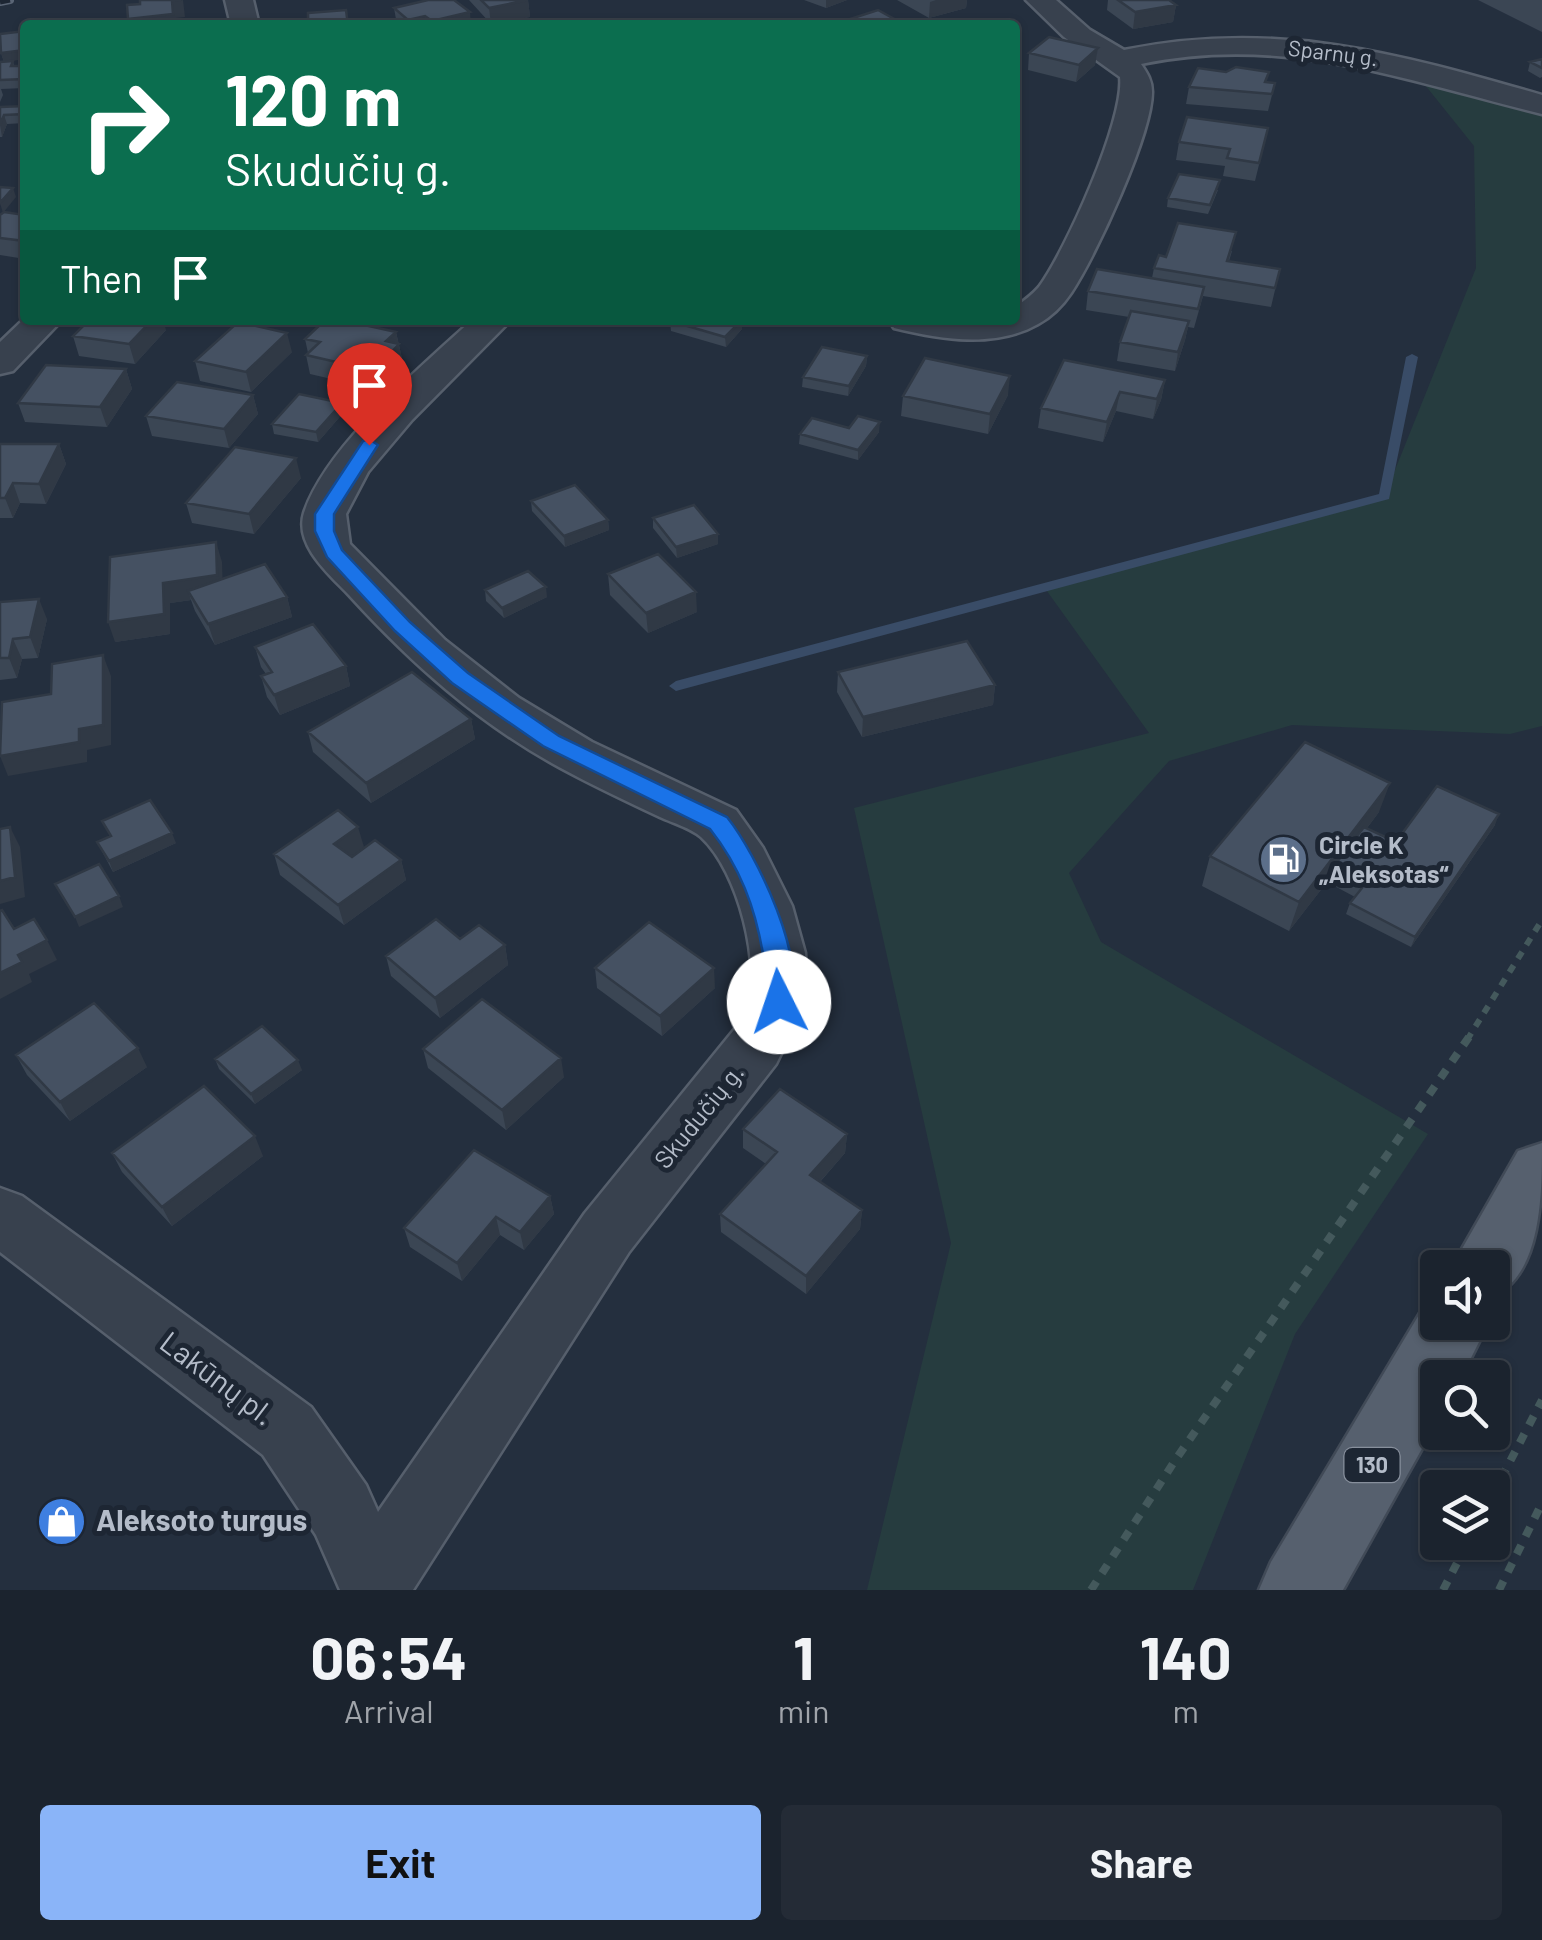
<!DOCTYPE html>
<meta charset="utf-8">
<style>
:root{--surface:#1b232e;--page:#242b36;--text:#f1f3f6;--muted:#a0a4aa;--line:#39404a;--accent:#8ab4f8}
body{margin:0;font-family:Barlow,sans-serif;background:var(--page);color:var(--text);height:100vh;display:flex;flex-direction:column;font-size:38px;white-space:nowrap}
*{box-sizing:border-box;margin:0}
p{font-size:32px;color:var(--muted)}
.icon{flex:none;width:55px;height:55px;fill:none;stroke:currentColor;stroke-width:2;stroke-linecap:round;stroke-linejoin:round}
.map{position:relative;height:1590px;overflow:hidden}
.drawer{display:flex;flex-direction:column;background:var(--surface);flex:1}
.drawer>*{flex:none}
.banner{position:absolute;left:20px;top:20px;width:1000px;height:305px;border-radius:10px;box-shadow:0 2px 8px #0004,0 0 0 2px var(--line);background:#0b6e4f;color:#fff;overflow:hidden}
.tools{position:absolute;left:1420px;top:1250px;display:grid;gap:20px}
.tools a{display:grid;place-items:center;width:90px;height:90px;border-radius:10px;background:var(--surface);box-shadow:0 2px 8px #0004,0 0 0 2px var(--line);font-size:50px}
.pin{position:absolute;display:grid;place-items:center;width:85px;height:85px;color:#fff;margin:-102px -42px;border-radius:50% 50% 50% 0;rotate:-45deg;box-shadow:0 0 10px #0007}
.pin .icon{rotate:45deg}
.me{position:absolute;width:110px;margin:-55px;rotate:356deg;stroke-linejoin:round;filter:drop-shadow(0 0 8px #0008)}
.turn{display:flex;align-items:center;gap:35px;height:210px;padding:0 40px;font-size:45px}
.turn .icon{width:130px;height:130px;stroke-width:2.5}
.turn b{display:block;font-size:70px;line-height:85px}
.then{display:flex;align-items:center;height:95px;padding:0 40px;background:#0003;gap:20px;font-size:38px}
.eta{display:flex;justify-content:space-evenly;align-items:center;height:170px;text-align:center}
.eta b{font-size:60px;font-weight:700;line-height:70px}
.button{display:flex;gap:20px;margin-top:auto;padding:20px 40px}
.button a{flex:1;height:115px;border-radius:10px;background:var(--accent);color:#111;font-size:40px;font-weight:700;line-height:115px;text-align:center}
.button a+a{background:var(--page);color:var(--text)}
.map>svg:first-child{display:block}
</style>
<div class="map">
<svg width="1542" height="1590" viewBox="0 0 1542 1590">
<rect width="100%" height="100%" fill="#242f3e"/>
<path fill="#263c3f" d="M1421,80l121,34v612l-32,8 -218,-9 -123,36 -100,112 32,69 327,192 -133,200 -102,256h-326l84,-347 -97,-435 295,-75 -105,-146 341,-92 91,-227 -2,-122z"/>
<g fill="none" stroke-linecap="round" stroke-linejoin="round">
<path fill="#394c67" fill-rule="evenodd" d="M1412,354l6,3 -29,142 -713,192 -7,-5 7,-5 703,-187 27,-137z"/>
<defs>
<path id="street" d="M225,0h28l6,25h-28z
M1026,0h30l34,30 34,20c152,-31 273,3 418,45v19c-138,-34 -257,-80 -401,-50 6,9 11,16 11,28 0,42 -56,164 -81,201 -8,12 -20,24 -33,31 -44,25 -98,15 -144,4l-5,-8h126v-13c9,-6 17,-12 24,-20 26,-35 86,-168 81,-210l-56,-40z
M25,318l37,2 -49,51 -13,3v-32z
M472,320h39l-99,100 -44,52 -22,42 4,30 95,96 74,58 73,44 144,68 27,38 29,58 13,47 2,47 -31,64 -147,188 -216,338h-73l-24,-55 -53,-80 -263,-203v-64l22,8 289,211 55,78 12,27 207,-299 162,-199c15,-48 -8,-142 -46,-177 -10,-9 -28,-14 -41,-20 -34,-16 -68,-32 -101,-50 -81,-44 -148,-104 -210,-172 -19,-20 -55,-50 -45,-82 22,-67 117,-146 168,-193z"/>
<path id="primary" d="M1542,1143c0,51 0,132 -50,154v-29h-41l67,-117z
M1438,1295v27h51l-28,56h-23v42l-95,170h-84l12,-28 158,-264z"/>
</defs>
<use href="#street" stroke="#565f6c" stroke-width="5"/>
<use href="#primary" stroke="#414a57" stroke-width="5"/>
<path stroke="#44595c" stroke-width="6" stroke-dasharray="8 8" stroke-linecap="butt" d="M1467,1040l75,-120"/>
<path stroke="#44595c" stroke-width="8" stroke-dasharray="10 10" stroke-linecap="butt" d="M1492,1496l50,-96
M1091,1590l85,-131 293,-422
M1443,1590l25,-48
M1499,1590l43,-87"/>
<use href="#street" fill="#38414e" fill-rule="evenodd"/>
<use href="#primary" fill="#56606e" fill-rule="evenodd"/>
<defs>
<path id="rail" d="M0,2l10,-2"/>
</defs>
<use href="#rail" stroke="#5a6575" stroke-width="8"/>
<use href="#rail" stroke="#1d2633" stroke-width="5" stroke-dasharray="14" stroke-linecap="butt"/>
</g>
<path fill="#3b4654" d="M469,0h59l2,17 -39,7z
M804,0h43l-21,8z
M897,0h70l-1,8 -37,10z
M1108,0h61l7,5 -3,17 -40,7 -26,-19z
M1478,0h64v32z
M394,8l77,17h-74z
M1098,48l-3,17 -19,17 -48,-12 1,-17z
M1,53l5,9 7,-1 1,5h11v22l-24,1 2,6 -3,7v-40h4z
M1542,59v18l-2,1 -12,-7 2,-9z
M1267,82l8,1 -7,28 -82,-7 3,-17z
M25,106v17l-18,1 -5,13h-2v-30z
M1268,128l-13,53 -32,-5 2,-10 -49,-6 3,-18z
M1218,190l-10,24 -41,-7 1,-9z
M0,215h25v44l-25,-4z
M1232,251l-3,10 51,8 -9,38 -68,-11 -9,32 -6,-1 -3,13 -10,31 -58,-10 3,-19 9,-25 -43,-7 2,-19 64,-13 2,-10 12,-11z
M397,320h36l-6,6z
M670,321l72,8 -16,18 -55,-16z
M166,330l-31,34 -56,-8 -6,-20z
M396,332l7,31 -15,15 -11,-3 -11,12 -56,-13 -4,-19 2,-2 -3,-14z
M292,352l-41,40 -51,-11 -5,-20z
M867,356l-1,10 -18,30 -46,-9 1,-10z
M126,369l6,20 -25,38 -82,-5 -7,-19z
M1165,380l-4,20 -8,19 -37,-8 -13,31 -65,-14 3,-20z
M253,395l5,19 -29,34 -77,-12 -6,-20z
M1008,395l-20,39 -87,-18 2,-20z
M344,412l-26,30 -44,-8 -2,-10z
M849,428l30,4 -21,28 -59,-16 1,-10z
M0,444h59l7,20 -20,40 -26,-1 -7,15h-13z
M301,478l-47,56 -62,-11 -6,-20z
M531,501l77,19 1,10 -44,17 -33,-36z
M653,518l65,26 -41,14 -24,-30z
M222,562v17l65,18 5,20 -77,28 -20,-34 -4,-11 -21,3v31l-55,8z
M608,574l89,38 -49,21 -38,-38z
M485,590l62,7 -43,21 -18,-17z
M0,602l47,17 -9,39 -16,1 -5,19 -17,2z
M255,647l91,19 4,20 -70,29 -13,-18 -6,-21 5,-2 -5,-7z
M838,672l157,13 -2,20 -131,32 -25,-45z
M471,719l4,20 -104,64 -58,-51 -5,-20z
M1379,812l-12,16 29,14 99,-17 -84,122 -65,-33 4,-11 5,-6 -28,-15 -38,49 -87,-45 8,-30z
M102,821l74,22 -63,29 -16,-30 13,-6z
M364,847l-13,9 50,4 5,20 -62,45 -64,-50 -6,-21z
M460,939l45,6 3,20 -68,53 -49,-42 -5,-20z
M595,968l120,20 -53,48 -65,-48z
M423,1049l141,28 -58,53 -78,-62z
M16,1055l131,12 -77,54 -43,-46z
M215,1059l87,11 -47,34 -36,-35z
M743,1129l104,5 -2,19 -25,29 42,28 -2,19 -54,65 -85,-62 -1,-18 46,-50 -23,-16z
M112,1153l151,3 -91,70 -50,-54z
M550,1196l4,18 -30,36 -24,-15 -38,46 -52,-34 -6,-19z"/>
<path fill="#303945" d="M183,0l2,17 -9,1v7h-47l-1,-6 44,-18z
M528,0l2,17 -39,7 -2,-16z
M826,0h21l-21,8z
M936,0h31l-1,8 -37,10 1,-16z
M1176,5l-3,17 -40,7 2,-17z
M470,12l1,13h-39v-4z
M425,16l1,9h-17l-1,-5z
M896,20v5h-17z
M1098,48l-3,17 -19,17 3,-17z
M25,50v9l-21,3 -3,-9z
M4,115l3,9 -5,13 -2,-12z
M13,188l3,9 -13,16 -3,-10z
M152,320h11l3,10 -31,34 -6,-20z
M742,320v9l-16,18 -1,-10z
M1189,321l-4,19 -10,31 3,-19z
M396,332l7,31 -15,15 -3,-19 1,-18z
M287,333l5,19 -41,40 -5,-20z
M374,356l3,19 -11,12 -4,-19z
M867,356l-1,10 -18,30 1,-10z
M126,369l6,20 -25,38 -7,-20z
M1010,376l-2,19 -20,39 2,-20z
M1165,380l-4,20 -8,19 4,-20z
M1120,392l-4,19 -13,31 4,-20z
M253,395l5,19 -29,34 -5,-19z
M342,403l2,9 -26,30 -2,-10z
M880,422l-1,10 -21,28v-10z
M59,444l7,20 -20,40 -7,-20z
M296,458l5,20 -47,56 -5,-20z
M13,483l7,20 -7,15 -8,-20z
M608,520l1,10 -44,17 -1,-11z
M718,534v10l-41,14 -1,-11z
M216,542l6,20 1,33 -35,-4 3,9 -21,3v31l-55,8 -7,-20 55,-39z
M546,587l1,10 -43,21 -2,-10z
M696,592l1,20 -49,21 -2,-20z
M287,597l5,20 -77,28 -7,-21z
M39,599l8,20 -9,39 -8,-21z
M13,639l9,20 -5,19 -8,-20z
M103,655l8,21v69l-24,5v12l-79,14 -8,-20 79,-27z
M346,666l4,20 -70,29 -6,-20z
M995,685l-2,20 -131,32 1,-20z
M471,719l4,20 -104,64 -5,-20z
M1390,783l-11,29 -46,61 -3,-2 -3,11 -38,49 10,-29z
M1499,814l-4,11 -84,122 4,-10z
M10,827l10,20 5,50 -25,7v-23z
M358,827l6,20 -24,17 -6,-20z
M172,833l4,10 -63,29 -4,-11z
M401,860l5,20 -62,45 -6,-20z
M119,896l4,11 -44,20 -4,-10z
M47,940l10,20 -28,14 3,8 -32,17v-26l18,-18z
M505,945l3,20 -68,53 -5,-20z
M714,968l1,20 -53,48 -2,-20z
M138,1048l9,19 -77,54 -10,-19z
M561,1058l3,19 -58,53 -4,-20z
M298,1060l4,10 -47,34 -4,-10z
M847,1134l-2,19 -36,41 1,-19z
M255,1136l8,20 -91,70 -10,-19z
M550,1196l4,18 -30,36 -4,-18z
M862,1210l-2,19 -54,65v-18z
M496,1217l4,18 -38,46 -5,-18z"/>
<path fill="#455162" stroke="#303945" stroke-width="2.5" d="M140,0h41l-9,1 1,13 -45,5 -1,-14 13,-1z
M428,0h26l16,12 -38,9 -7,-5 -17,4 -14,-12z
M481,0h47l-39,8z
M1118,0h51l7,5 -41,7z
M346,10l2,15h-40v-12z
M878,10l18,10 -17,5h-17l-12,-6z
M25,31v19l-24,3 -1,-19z
M1049,37l49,11 -19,17 -50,-12z
M1542,59v9l-12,-6z
M13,61l-2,5h14v13l-25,1v-18z
M1236,67l33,5 -4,10 10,1 -3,11 -83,-7 9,-19 28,4z
M25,106v8l-21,1 -4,10v-18z
M1187,117l81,11 -9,35 -32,-5 3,-9 -51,-7z
M1179,174l41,6 -10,25 -42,-7z
M0,187l13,1 -13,15z
M4,212l21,3v26l-25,-3v-23z
M1178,223l58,9 -9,29 53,8 -5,19 -121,-20 5,-13 7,2z
M1097,269l107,18 -6,22 -110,-18z
M1131,311l58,10 -11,31 -58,-10z
M89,320h63l-23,24 -56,-8z
M325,320h17l54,12 -10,9 13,3 -14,15 -11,-3 -12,12 -56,-13 14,-13 -15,-3z
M672,320h70l-17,17 -55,-16z
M238,322l49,11 -41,39 -51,-11z
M822,347l45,9 -18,30 -46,-9z
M925,358l85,18 -20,38 -87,-18z
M1064,360l101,20 -8,19 -37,-7 -13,30 -66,-14z
M46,365l80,4 -26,38 -82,-4z
M177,382l76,13 -29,34 -78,-13z
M299,394l43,9 -26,29 -44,-8z
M858,416l22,6 -22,28 -58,-16 12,-16 37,10z
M0,444h59l-20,40 -26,-1 -8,15h-5z
M235,447l61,11 -47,56 -63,-11z
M575,485l33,35 -44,16 -33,-35z
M694,505l24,29 -42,13 -23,-29z
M216,542l1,33 -54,8 1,31 -56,8 2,-65z
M658,554l38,38 -50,21 -38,-39z
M265,564l22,33 -79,27 -20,-33z
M528,571l18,16 -44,21 -17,-18z
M39,599l-9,38 -17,2 -4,19h-9v-56z
M313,624l33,42 -72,29 -13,-19 11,-4 -17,-25z
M967,641l28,44 -132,32 -25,-45z
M103,655v70l-24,4v13l-79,14 2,-54 49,-8 1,-30z
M412,672l59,47 -105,64 -58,-51z
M1305,742l85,41 -91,119 -89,-46z
M1437,786l62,28 -84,123 -65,-34 12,-15 -32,-17 34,-44 32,15z
M150,800l22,33 -63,28 -12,-19 14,-6 -9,-15z
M338,810l20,17 -24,17 18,13 23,-17 26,20 -63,45 -64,-51z
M10,827l5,50 -15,4v-52z
M99,864l20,32 -44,21 -20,-33z
M2,910l12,19 20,-10 13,21 -29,15 4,7 -22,11v-62z
M436,919l24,20 19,-14 26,20 -70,53 -49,-42z
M649,922l65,46 -54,48 -65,-48z
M482,999l79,59 -59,52 -79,-61z
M94,1003l44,45 -78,54 -44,-47z
M262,1026l36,34 -47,34 -36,-35z
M204,1086l51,50 -93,71 -50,-54z
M780,1089l67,45 -37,41 52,35 -56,66 -86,-62 57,-62 -34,-23z
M474,1150l76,46 -30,36 -24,-15 -39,46 -53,-35z"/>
<path fill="#1a73e8" stroke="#114b97" stroke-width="2.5" d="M369,439l9,6 -44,69v17l8,19 68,72 58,51 91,63 168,81c29,36 84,148 61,193h-18c-9,-17 -3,-38 -7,-56 -8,-47 -23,-87 -53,-125l-167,-83 -91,-63 -57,-52 -68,-74 -12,-26v-17l48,-73z"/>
<defs>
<symbol id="fuel-disc" viewBox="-11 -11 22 22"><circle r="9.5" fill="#5c6f8a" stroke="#1d2633"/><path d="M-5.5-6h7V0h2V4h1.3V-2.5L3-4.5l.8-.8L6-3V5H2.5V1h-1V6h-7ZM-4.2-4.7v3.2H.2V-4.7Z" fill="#fff"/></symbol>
<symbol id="shop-disc" viewBox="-11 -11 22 22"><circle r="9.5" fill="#3f7fe0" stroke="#1d2633"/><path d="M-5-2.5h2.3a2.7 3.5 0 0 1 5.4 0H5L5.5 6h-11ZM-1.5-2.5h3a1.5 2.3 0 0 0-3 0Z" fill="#fff"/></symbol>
</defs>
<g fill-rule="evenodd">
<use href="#fuel-disc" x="1256" y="832" width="55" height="55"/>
<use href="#shop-disc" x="34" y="1494" width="55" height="55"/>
</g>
<g text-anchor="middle" stroke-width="10" stroke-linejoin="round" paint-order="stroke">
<g font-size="22" fill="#b4bcc9" stroke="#1d2633">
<text transform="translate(1333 53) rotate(7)" y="8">Sparnų g.</text>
</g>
<rect fill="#1d2633" stroke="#878f9c" stroke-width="2.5" x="1344.5" y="1448" width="55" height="34" rx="8"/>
<g font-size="22" font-weight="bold" fill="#b4bcc9">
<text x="1372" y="1473">130</text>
</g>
<g font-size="25" font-weight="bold" fill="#b4bcc9" stroke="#1d2633" text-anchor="start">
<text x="1319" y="854">Circle K<tspan x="1319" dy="29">„Aleksotas“</tspan></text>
</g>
<g font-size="25" fill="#b4bcc9" stroke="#1d2633">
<text transform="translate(699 1116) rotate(-51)" y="9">Skudučių g.</text>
</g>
<g font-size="30" fill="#b4bcc9" stroke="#1d2633">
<text transform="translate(217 1379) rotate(37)" y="10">Lakūnų pl.</text>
</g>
<g font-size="30" font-weight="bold" fill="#b4bcc9" stroke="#1d2633" text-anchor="start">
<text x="96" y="1531">Aleksoto turgus</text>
</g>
</g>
</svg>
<div class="tools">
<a><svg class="icon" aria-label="sound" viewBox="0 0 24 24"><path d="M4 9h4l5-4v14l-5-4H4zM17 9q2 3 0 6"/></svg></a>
<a><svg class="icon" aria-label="search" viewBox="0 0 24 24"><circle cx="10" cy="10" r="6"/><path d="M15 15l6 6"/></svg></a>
<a><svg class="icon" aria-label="layers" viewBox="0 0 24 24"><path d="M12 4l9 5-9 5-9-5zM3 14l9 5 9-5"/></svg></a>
</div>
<div class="pin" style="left:369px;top:445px;background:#d93025"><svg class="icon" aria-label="arrive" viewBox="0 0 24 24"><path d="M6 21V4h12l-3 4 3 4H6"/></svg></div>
<svg class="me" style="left:779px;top:1002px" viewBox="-20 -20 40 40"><circle r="19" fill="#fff"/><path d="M0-13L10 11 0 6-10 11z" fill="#1a73e8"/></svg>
<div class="banner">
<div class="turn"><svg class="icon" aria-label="right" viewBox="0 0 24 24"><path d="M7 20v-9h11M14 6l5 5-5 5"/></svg><div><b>120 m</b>Skudučių g.</div></div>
<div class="then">Then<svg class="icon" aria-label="arrive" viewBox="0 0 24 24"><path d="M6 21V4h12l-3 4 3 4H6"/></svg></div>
</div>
</div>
<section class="drawer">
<div class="eta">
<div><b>06:54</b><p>Arrival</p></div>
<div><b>1</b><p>min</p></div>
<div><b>140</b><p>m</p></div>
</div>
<div class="button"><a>Exit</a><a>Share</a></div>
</section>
